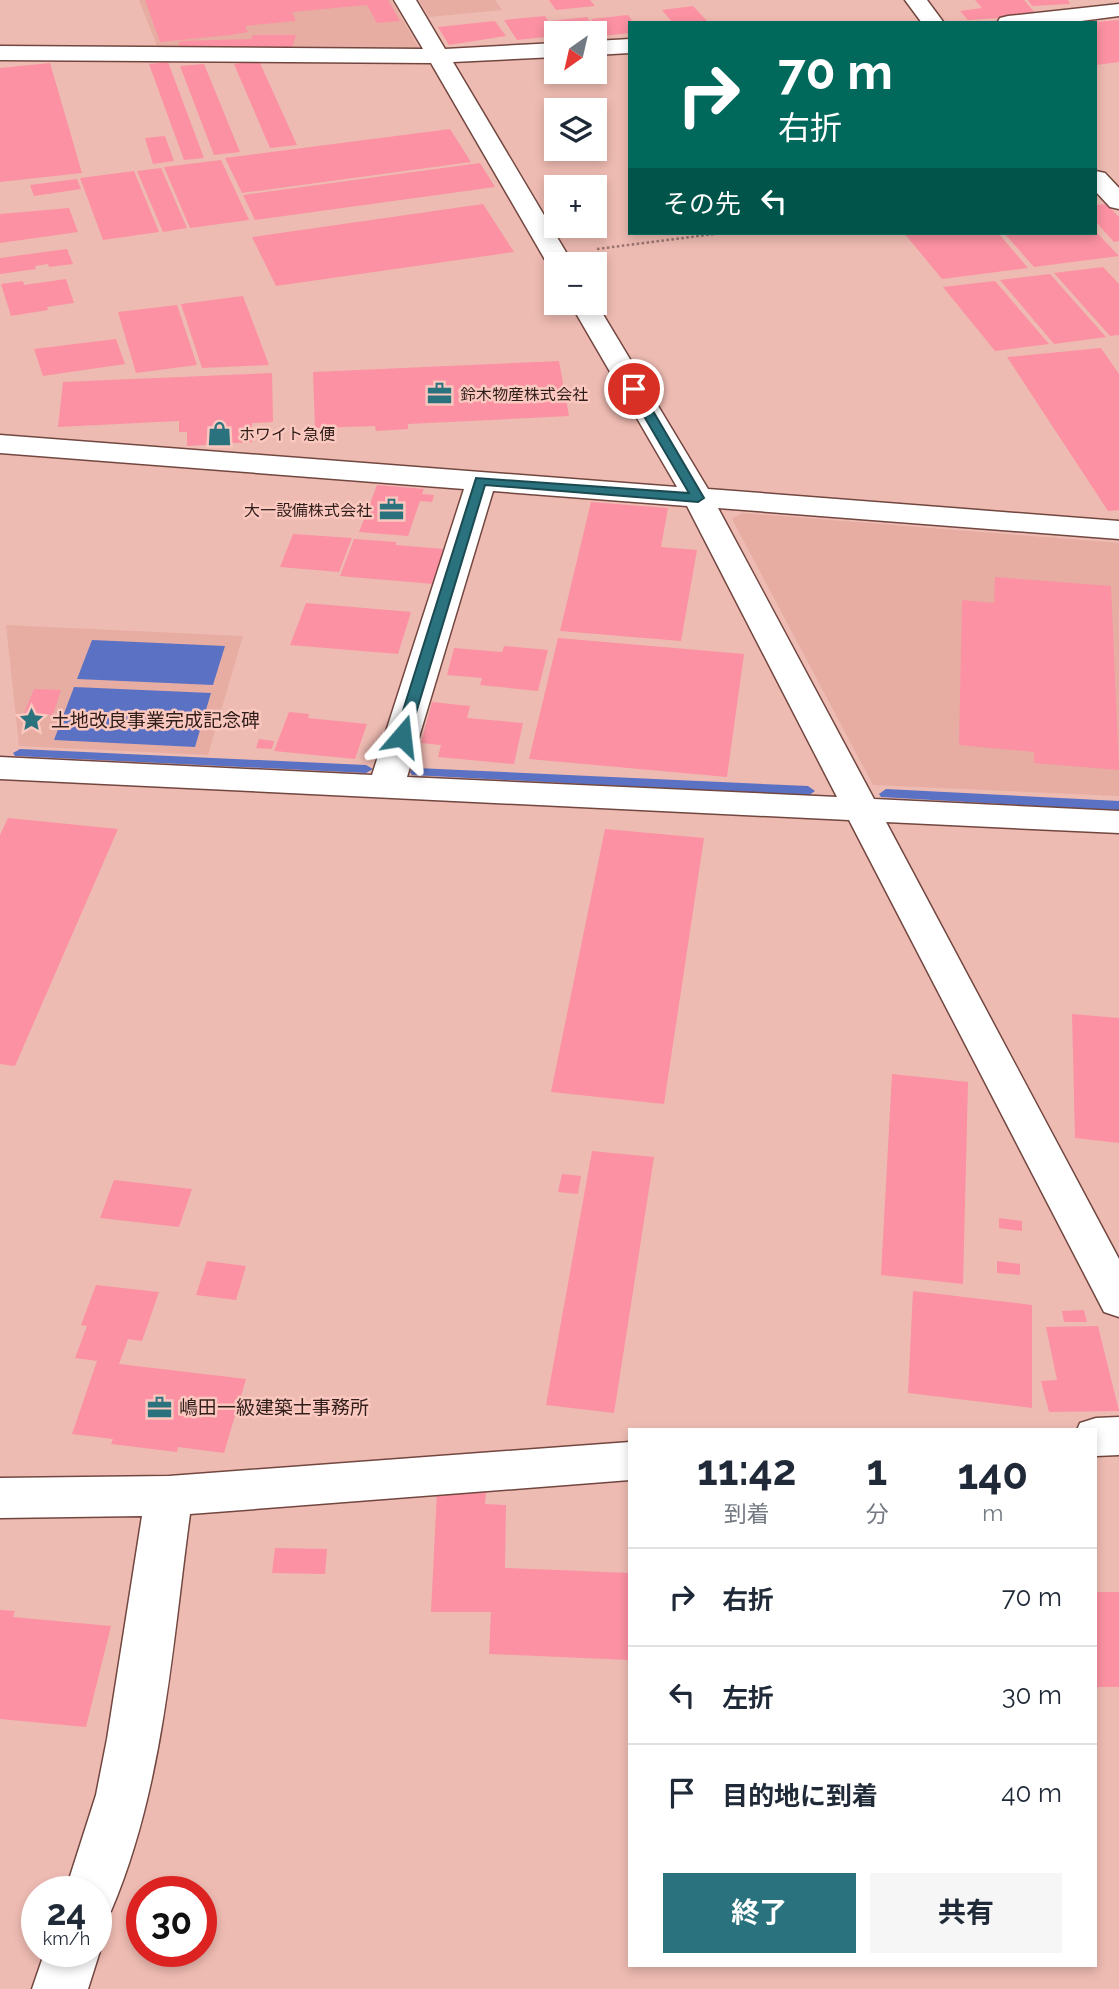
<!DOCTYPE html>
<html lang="ja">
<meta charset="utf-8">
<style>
:root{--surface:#fff;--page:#f6f6f7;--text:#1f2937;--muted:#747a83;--line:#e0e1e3;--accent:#2a727e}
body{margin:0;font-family:Raleway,"Noto Sans JP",sans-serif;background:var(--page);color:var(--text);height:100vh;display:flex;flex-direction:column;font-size:26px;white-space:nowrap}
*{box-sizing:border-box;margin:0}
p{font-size:23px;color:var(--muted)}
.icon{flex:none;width:38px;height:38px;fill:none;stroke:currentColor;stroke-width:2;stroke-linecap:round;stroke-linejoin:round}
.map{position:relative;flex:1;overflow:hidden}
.panel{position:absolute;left:628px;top:1428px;width:469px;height:539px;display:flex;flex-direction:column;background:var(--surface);border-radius:0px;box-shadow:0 4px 10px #0003}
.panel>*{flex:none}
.hud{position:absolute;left:628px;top:21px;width:469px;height:214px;border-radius:0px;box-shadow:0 4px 10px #0003;background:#00695c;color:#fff;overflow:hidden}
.needle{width:46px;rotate:214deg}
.fabs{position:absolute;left:544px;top:21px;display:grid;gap:14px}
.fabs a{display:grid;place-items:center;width:63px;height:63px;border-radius:0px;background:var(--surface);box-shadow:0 4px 10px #0003;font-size:35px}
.speed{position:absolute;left:21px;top:1876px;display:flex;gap:14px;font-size:35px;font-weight:700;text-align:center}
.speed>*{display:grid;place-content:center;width:91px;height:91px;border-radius:50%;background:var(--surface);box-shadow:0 4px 10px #0003;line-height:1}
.speed small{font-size:18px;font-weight:400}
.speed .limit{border:10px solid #d22;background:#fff;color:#111}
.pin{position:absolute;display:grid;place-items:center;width:60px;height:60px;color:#fff;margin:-30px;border:4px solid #fff;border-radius:50%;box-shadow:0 2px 7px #0007}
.me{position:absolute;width:77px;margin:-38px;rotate:17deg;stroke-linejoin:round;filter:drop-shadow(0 0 5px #0008)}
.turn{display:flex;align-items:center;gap:24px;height:147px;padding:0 35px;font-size:32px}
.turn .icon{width:91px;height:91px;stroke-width:2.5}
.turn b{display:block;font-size:49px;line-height:60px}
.then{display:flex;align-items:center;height:66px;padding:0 35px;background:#0003;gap:14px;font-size:26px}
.eta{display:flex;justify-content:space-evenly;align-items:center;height:119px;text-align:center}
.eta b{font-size:42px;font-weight:700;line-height:49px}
.cta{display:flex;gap:14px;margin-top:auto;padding:14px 35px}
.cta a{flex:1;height:80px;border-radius:0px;background:var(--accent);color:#fff;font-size:28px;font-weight:700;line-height:80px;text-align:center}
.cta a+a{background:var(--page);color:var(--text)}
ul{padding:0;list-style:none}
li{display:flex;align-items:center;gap:21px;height:98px;padding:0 35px;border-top:2px solid var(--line)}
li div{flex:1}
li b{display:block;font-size:26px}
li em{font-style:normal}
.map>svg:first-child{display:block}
</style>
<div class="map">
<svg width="1119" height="1989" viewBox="0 0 1119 1989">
<rect width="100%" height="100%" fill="#eebbb2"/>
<path fill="#e7ada3" d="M139,0h252l28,48 -6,3h-254z
M419,0h76l7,10 -73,7z
M742,513l377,30v253l-246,-11 -141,-266z
M6,625l237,11 -35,119 -189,-9z"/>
<path fill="#5b72c4" d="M92,640l133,6 -12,39 -136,-6z
M74,687l137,6 -16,54 -141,-7z"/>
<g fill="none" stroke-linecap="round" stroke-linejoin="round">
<path fill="#5b72c4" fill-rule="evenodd" d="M20,749l346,16 7,4 -7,4 -351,-17 -2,-3z
M417,768l391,18 7,5 -7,5 -396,-21 -2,-3 2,-3z
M886,789l233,12v10l-238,-14 -2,-3z"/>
</g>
<path fill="#fb91a2" d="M145,0h243l12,21 -23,2 -10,-18 -75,7 4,9 -51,5 3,6 -18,3 -70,7z
M549,0h41l5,6 -39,4z
M975,0h49l13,15 -69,5 -8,-9 22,-3z
M1028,0h40l2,4 -38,2z
M693,6l16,17h-36l-11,-13z
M628,15l6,8h-4v10l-27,3 -12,-17z
M545,16l11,17v9l-6,1 -4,-6 -29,3 -13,-20z
M587,17l12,17 -41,-1 -8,-12z
M1119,20v42l-23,3v-43z
M495,21l11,15 -57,9 -11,-18z
M253,35h43l-4,14h-115l3,-8 71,-2z
M259,61l38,84 -27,3 -36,-84z
M168,62l36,96 -20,2 -35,-96z
M50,63l32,110 -82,9v-114z
M204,64l36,88 -26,3 -34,-89z
M450,129l21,33 -229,31 -17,-35z
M165,136l9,25 -21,3 -8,-26z
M221,160l28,60 -59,8 -26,-61z
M480,163l15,24 -240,33 -12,-25z
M161,168l26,60 -24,4 -26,-61z
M134,171l25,61 -56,8 -23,-62z
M77,179l4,10 -47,7 -4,-11z
M483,204l31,48 -238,34 -24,-49z
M1106,204l13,13v24l-5,1 -18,-20v-17z
M69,208l9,24 -78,11v-29z
M904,233h94l30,35 -86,11z
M1004,233h93l22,23 -85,11z
M67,249l6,15 -24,3 -1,-3 -13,2 1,3 -36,5v-16z
M1103,267l16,17v51l-9,1 -56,-63z
M1050,274l56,63 -52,7 -54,-64z
M66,279l8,24 -27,4 1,3 -37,6 -10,-32 22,-3 1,4z
M995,281l54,63 -54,7 -52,-64z
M243,296l26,69 -67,3 -21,-64z
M177,305l20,60 -61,8 -18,-61z
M116,339l9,25 -82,12 -9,-27z
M1101,348l18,26v136l-11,1 -101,-154z
M559,361l10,55 -161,8v5l-32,2 -1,-5 -60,2 -2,-56z
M272,373l1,49 -21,1v19l-65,4v-14h-8v-11l-121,6 5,-45z
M377,485l47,4 -2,5 12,1 -2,7 -12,-1 -12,35 -49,-4z
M591,502l77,6 -7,39 36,3 -16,91 -121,-10z
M293,534l59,4 -13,34 -59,-5z
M354,539l42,3v3l48,4 -11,35 -93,-8z
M995,577l116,9 8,184 -85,-7v-11l-75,-7 3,-145 32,3z
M306,603l105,9 -13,42 -108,-9z
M558,638l186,16 -17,123 -198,-18z
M504,646l44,4 -10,41 -58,-6 2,-7 -35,-3 7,-27 48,4z
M34,689l27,1 -8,25 -29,-2z
M432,702l38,4 -3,12 56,5 -9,41 -76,-7 3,-12 -20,-2z
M289,712l20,2 -1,4 59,6 -12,35 -81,-8z
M259,739l15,2 -2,8 -16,-1z
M8,818l110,11 -103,237 -15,-2v-229z
M605,829l99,9 -40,266 -113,-12z
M1072,1014l47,4v125l-44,-5z
M892,1074l76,8 -5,202 -82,-9z
M592,1151l62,6 -40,256 -68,-8z
M562,1174l19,2 -3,18 -20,-2z
M114,1180l78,9 -13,38 -79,-9z
M999,1218l23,3v10l-23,-3z
M207,1261l39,5 -10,34 -40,-5z
M997,1261l23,3v11l-23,-2z
M96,1285l63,7 -17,49 -14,-2 -9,25 127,15 -22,74 -46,-6 -1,5 -66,-8 2,-5 -41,-5 25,-73 -22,-3 12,-32 -6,-1z
M913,1291l119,14v103l-124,-15z
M1084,1310l3,12h-23l-2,-11z
M1098,1326l21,85 -70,1 -8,-31 16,-1 -11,-53z
M437,1491h49l-1,13 21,1 -1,63 125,5v87l-141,-6 2,-42h-60z
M275,1548l52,1 -2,25 -53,-1z
M1096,1592h23v95h-23z
M0,1610l15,1 -2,6 98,9 -25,101 -86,-8z"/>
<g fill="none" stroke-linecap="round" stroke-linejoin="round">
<defs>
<path id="minor" d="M394,0h22l29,49 111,-6v14l-103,5 120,202h-17v7l-5,-1 -120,-207 -431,-3v-14l423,3z
M905,0h22l17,23h-22z
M1119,4v12l-53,7h-69l3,-5 8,-2z
M630,39v14l-35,2v-14z
M1096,171l9,2 14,15v21l-9,-2 -14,-15z
M595,301l113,188 411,32v18l-401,-31 156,291 245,12v22l-233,-11 233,437v58l-15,-5 -255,-492 -849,-41v-22l372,18 92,-286 -464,-36v-18l677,52 -107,-184zM493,491l194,15 150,291 -430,-20z
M1119,1417v38l-23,1v-26h-19l3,-7 16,-5z
M630,1442v38l-440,34c-18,132 -26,273 -79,397l-15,5v-24h-31l31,-97 11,-56 35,-223 -142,2v-40l169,-2z
M96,1941l4,10 -12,38h-56l13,-38h51z"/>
</defs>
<use href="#minor" stroke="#724740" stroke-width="3"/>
<path stroke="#98746e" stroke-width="2.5" stroke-dasharray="2.5 2.5" stroke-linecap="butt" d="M597,249l125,-16"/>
<use href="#minor" fill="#fff" fill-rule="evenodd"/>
</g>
<path fill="#2a727e" stroke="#1b4a52" stroke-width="2" d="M630,387l10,2 64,109 -6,4 -213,-17 -76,251 -7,4 -5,-1 -2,-3 81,-258 213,15 -61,-104z"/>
<defs>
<symbol id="office-bare" viewBox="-9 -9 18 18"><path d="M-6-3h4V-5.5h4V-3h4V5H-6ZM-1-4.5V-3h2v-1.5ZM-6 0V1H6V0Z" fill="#2a727e" stroke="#fbc8bf" stroke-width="2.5" paint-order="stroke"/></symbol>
<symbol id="shop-bare" viewBox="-9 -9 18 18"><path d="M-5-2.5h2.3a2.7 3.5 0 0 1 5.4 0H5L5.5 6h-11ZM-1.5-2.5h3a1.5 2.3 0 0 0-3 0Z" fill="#2a727e" stroke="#fbc8bf" stroke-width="2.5" paint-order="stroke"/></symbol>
<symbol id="sight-bare" viewBox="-9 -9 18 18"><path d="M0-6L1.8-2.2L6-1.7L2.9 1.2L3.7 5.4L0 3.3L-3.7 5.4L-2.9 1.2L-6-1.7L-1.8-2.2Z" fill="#2a727e" stroke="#fbc8bf" stroke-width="2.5" paint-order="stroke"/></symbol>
</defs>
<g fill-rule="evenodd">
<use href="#office-bare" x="422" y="376" width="35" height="35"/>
<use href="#shop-bare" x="202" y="416" width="35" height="35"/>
<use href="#office-bare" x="374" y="492" width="35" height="35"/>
<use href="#sight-bare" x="14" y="702" width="35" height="35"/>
<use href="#office-bare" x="142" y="1390" width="35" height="35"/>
</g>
<g text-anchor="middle" stroke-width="5" stroke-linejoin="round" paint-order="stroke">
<g font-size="16" fill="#301e1b" stroke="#fbc8bf" text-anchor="start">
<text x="460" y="400">鈴木物産株式会社</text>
<text x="239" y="440">ホワイト急便</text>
<text x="372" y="516" text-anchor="end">大一設備株式会社</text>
</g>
<g font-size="19" fill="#301e1b" stroke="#fbc8bf" text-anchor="start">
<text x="51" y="727">土地改良事業完成記念碑</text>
<text x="179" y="1414">嶋田一級建築士事務所</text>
</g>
</g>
</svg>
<div class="fabs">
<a><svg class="needle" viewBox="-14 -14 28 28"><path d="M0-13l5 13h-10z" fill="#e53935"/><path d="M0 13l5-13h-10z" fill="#747a83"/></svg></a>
<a><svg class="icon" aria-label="layers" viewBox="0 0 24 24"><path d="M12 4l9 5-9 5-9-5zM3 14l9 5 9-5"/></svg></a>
<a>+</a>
<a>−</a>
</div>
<div class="speed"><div>24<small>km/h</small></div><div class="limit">30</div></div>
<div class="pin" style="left:634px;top:389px;background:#d93025"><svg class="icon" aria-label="arrive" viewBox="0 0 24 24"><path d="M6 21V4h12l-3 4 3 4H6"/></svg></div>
<svg class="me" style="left:402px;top:736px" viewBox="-20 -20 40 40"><path d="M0-17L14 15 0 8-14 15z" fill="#2a727e" stroke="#fff" stroke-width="4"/></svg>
<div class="hud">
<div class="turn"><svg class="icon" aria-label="right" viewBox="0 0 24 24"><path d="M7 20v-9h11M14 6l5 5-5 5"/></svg><div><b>70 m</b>右折</div></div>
<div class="then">その先<svg class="icon" aria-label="left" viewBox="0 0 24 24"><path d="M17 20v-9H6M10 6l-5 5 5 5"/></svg></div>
</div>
<section class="panel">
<div class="eta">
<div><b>11:42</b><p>到着</p></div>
<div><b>1</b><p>分</p></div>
<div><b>140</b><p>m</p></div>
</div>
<ul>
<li><svg class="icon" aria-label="right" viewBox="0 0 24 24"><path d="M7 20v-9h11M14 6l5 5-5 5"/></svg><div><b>右折</b></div><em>70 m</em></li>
<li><svg class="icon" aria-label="left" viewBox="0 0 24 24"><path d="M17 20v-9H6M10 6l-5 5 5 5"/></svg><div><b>左折</b></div><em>30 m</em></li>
<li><svg class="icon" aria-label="arrive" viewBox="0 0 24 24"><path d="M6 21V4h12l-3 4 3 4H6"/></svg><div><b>目的地に到着</b></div><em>40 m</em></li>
</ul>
<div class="cta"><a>終了</a><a>共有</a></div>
</section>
</div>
